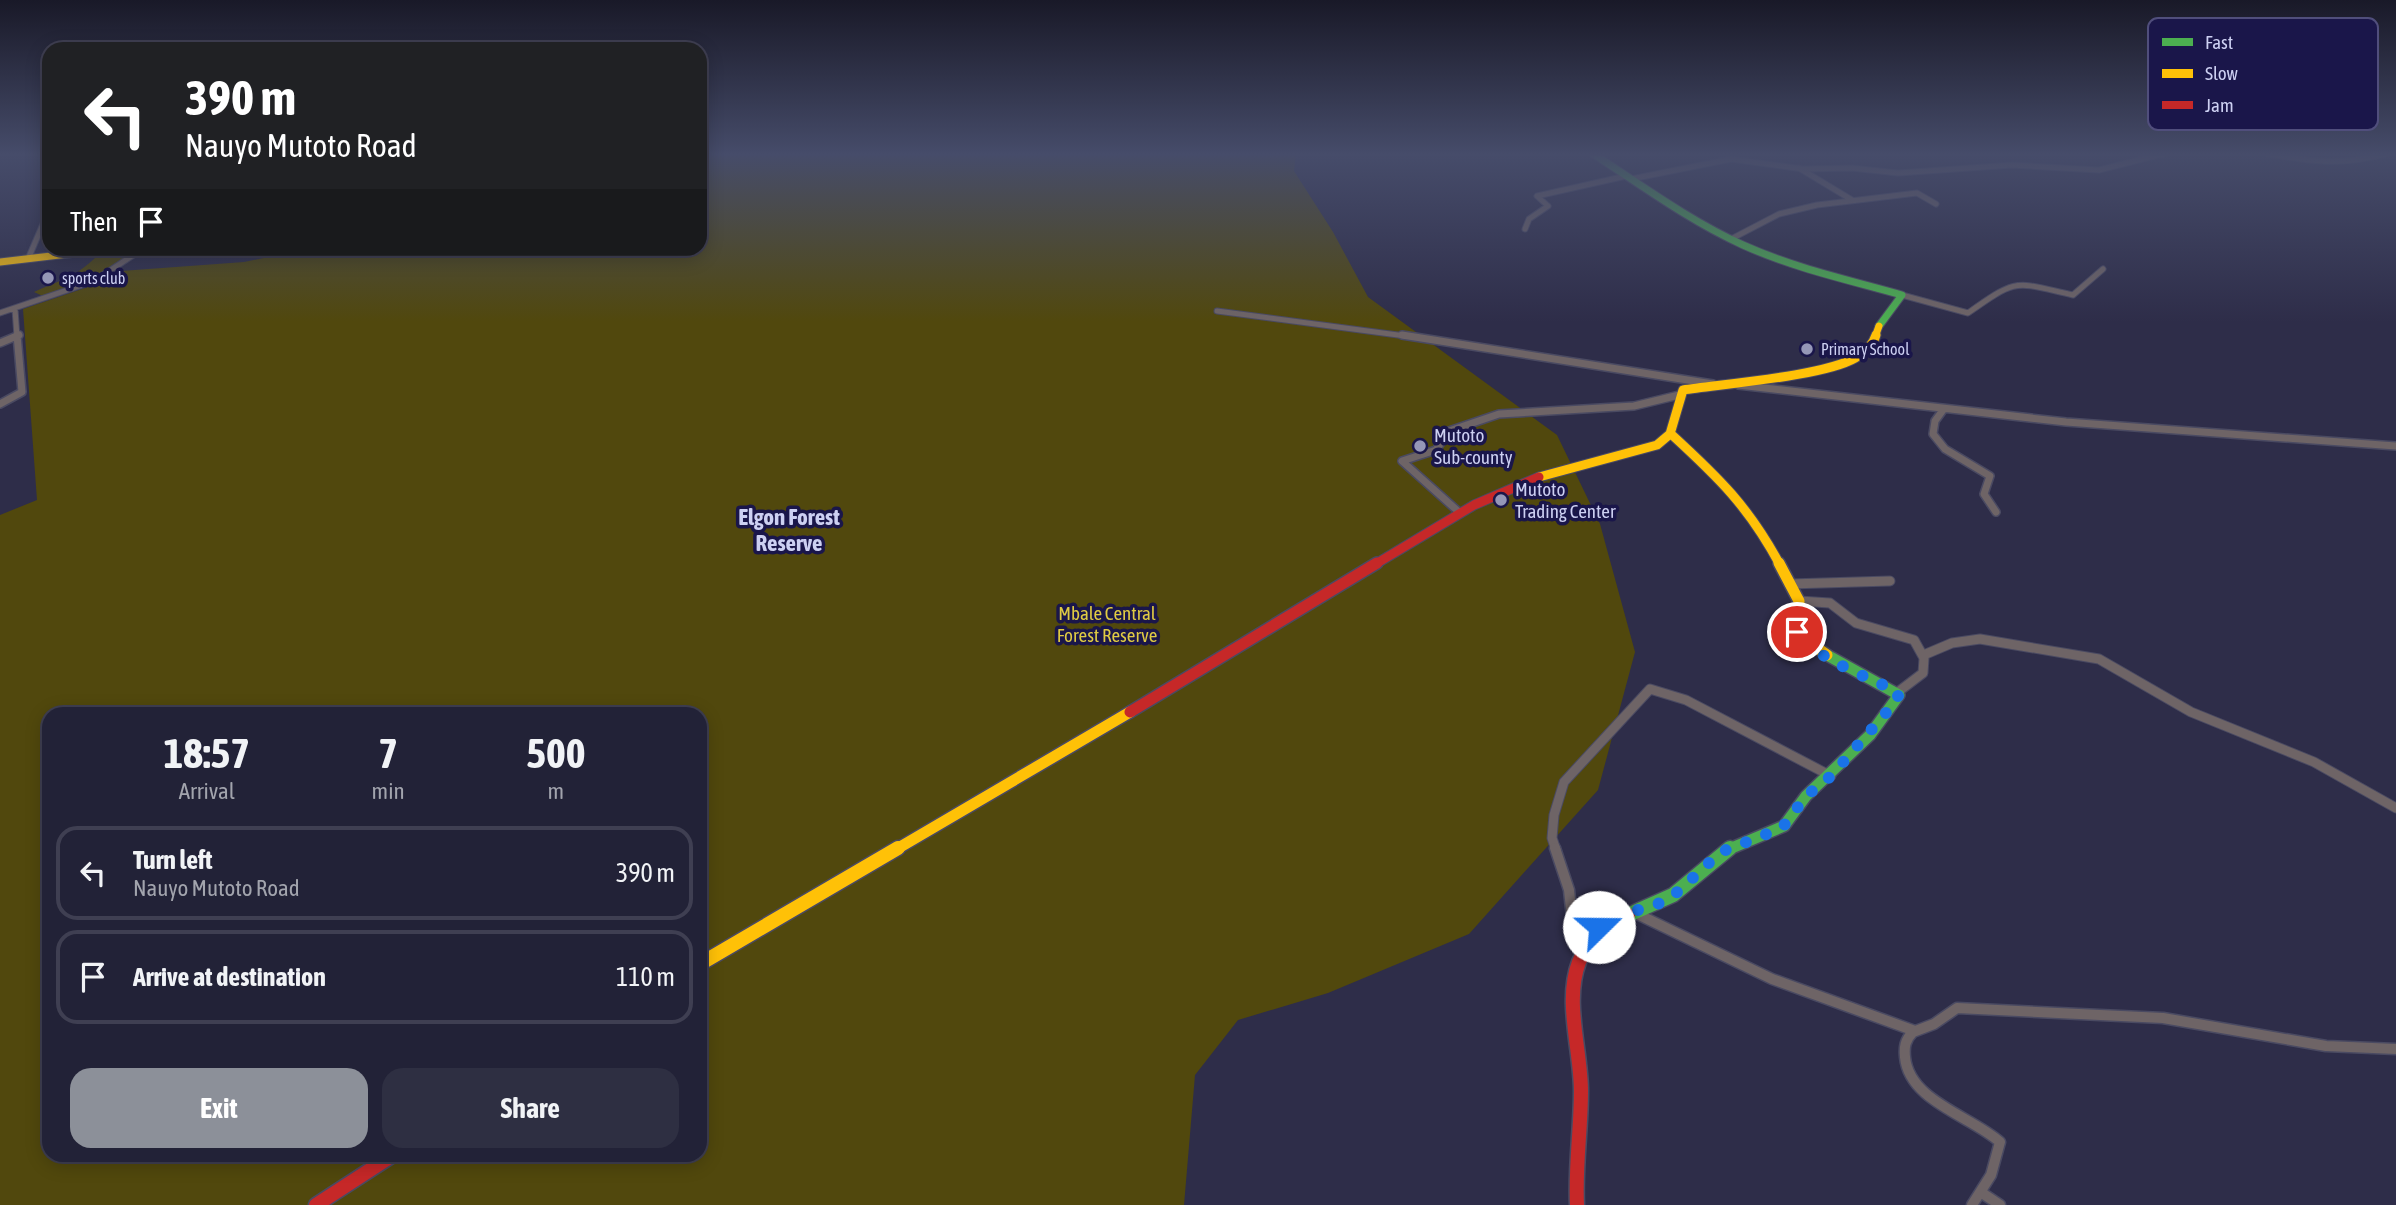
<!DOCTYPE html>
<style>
:root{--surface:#222237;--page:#2e2f42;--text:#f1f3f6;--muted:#a2a4ad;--line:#3f3f52;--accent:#8c9099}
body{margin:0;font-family:"Asap Condensed",sans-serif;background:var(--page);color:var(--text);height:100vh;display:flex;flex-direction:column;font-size:26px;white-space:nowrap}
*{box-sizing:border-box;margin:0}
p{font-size:23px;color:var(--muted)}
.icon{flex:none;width:38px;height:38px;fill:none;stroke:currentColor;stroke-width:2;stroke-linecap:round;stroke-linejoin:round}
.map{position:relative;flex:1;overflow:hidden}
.drawer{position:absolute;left:42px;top:707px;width:665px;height:455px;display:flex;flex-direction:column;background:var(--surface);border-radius:21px;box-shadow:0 4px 18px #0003,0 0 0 2px var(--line)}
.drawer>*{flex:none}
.guide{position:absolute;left:42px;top:42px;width:665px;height:214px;border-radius:21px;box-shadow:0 4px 18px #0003,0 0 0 2px var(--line);background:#202124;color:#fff;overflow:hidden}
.pin{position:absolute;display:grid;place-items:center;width:60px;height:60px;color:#fff;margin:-30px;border:4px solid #fff;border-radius:50%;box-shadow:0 2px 7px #0007}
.me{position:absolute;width:77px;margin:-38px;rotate:68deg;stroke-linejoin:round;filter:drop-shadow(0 0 5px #0008)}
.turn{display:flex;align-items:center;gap:24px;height:147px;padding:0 28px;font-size:32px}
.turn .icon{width:91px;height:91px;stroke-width:2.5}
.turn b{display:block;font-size:49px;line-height:60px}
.then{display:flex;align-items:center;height:66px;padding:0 28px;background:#0003;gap:14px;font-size:26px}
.eta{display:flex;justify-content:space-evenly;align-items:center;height:119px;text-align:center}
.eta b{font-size:42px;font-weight:700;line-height:49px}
.primary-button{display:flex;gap:14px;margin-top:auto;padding:14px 28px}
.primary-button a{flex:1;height:80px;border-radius:21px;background:var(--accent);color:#fff;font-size:28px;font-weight:700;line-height:80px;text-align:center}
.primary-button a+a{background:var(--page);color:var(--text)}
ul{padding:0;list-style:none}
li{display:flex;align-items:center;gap:21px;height:94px;margin:0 14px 10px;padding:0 14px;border:4px solid var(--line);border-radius:21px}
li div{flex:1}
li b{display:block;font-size:26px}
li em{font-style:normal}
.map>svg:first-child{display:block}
</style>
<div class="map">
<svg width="2396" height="1205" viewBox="0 0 2396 1205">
<rect width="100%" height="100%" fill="#2e2d49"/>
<path fill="#51480d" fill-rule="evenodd" d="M711,153h585l-2,18 39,61 35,65 189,138 43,89 35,128 -37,138 -129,144 -141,59 -90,27 -43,55 -11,130h-1184v-690l37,-15 -14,-191 65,-22 33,-16 123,-9 64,-13 392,-1v-91zM49,714h651v441h-651z
M130,252l-18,20 -65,26 -13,-6c27,-12 42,-15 63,-36z"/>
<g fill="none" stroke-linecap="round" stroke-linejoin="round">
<defs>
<path id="street-far3" d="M2265,153c47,9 77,13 124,0
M1799,168l53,32
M1631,179l100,-20 72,10 49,-1 46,5 114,-8 87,5 67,-17
M1525,229l4,-10 19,-13 -11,-10 89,-20
M1731,239l48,-25 38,-9 100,-12 19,11
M28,259l21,-49
M1902,295l66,18c51,-36 46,-31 105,-18l30,-26
M15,309l2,28
M1217,311l196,26
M0,313l94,-32 50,-33
M15,337l4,-2"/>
<path id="street-far2" d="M1402,335l311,49
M0,343l19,-8
M1738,385l328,37 330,24
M0,404l22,-12 -5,-57
M1943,410l-8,11 -2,13 12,15 45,27 -6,18 12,18
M1460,513l-58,-52 34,-11 13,-19 50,-17 135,-8 45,-11"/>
<path id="street-far1" d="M1789,584l101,-3
M1799,601l31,2 26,20 58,17 10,18 -1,15 -25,19
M1926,654l26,-11 28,-4 119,20 92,53 123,50 82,46
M1556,850l-4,-12 2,-23 10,-33 86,-93 36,11 145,76"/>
<path id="street" d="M1555,848l14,42 5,47 7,18
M1635,913l137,66 143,52
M1982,1193l18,12
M1972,1205l19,-30 9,-33c-29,-26 -91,-41 -95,-85 -1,-10 0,-17 8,-25l21,-8 23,-16 206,10 163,28 70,3"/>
<path id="fast-far2" d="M1592,153c49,32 98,68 151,92 51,23 106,35 159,50l-23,31"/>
<path id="fast-far1" d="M1727,850l57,-24 22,-30 64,-61 29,-40 -72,-40"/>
<path id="fast" d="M1628,915l45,-20 57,-47"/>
<path id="slow-far3" d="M0,262l119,-14
M1875,337l4,-11"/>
<path id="slow-far2" d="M1671,434c48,44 78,73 109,131
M1539,477l118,-32 13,-11 13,-44c40,-6 141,-14 172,-32 9,-5 18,-13 21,-23"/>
<path id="slow-far1" d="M1779,563l20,38 -1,33 29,21
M895,850l235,-138"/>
<path id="slow" d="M700,964l198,-116"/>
<path id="jam-far2" d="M1374,565l100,-60 65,-28"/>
<path id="jam-far1" d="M1130,712l247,-149"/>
<path id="jam" d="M316,1205l77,-50
M1577,1205c-2,-38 4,-76 4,-114 0,-40 -17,-90 -2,-129 10,-25 26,-35 49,-47"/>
</defs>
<use href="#street-far3" stroke="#4a4a62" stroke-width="7"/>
<use href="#street-far2" stroke="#4a4a62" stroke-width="10"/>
<use href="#street-far1" stroke="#4a4a62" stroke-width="11"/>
<use href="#street" stroke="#4a4a62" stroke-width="13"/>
<use href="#fast-far2" stroke="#4a4a62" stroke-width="9"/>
<use href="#fast-far1" stroke="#4a4a62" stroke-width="14"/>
<use href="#fast" stroke="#4a4a62" stroke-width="17"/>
<use href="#slow-far3" stroke="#4a4a62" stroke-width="9"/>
<use href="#slow-far2" stroke="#4a4a62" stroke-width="11"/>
<use href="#slow-far1" stroke="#4a4a62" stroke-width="14"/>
<use href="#slow" stroke="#4a4a62" stroke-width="17"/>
<use href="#jam-far2" stroke="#4a4a62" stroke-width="11"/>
<use href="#jam-far1" stroke="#4a4a62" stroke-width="14"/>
<use href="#jam" stroke="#4a4a62" stroke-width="17"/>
<use href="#street-far3" stroke="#6e6466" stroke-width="5"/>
<use href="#street-far2" stroke="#6e6466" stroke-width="7"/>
<use href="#street-far1" stroke="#6e6466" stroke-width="9"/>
<use href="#street" stroke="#6e6466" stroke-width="10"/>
<use href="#fast-far2" stroke="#4caf50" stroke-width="7"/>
<use href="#fast-far1" stroke="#4caf50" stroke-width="11"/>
<use href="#fast" stroke="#4caf50" stroke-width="14"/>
<use href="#slow-far3" stroke="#ffc107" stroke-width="7"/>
<use href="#slow-far2" stroke="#ffc107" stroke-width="9"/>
<use href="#slow-far1" stroke="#ffc107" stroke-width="11"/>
<use href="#slow" stroke="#ffc107" stroke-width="14"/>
<use href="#jam-far2" stroke="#c62828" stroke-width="9"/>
<use href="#jam-far1" stroke="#c62828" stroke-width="11"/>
<use href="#jam" stroke="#c62828" stroke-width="14"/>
</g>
<linearGradient id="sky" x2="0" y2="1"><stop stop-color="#191928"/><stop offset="0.48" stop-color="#464c6a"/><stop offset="1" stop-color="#464c6a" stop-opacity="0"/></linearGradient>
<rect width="2396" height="322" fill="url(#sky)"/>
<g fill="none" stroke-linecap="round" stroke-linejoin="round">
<path stroke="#1a73e8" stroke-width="12" stroke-dasharray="0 21.6" d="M1599,927l8,-7 53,-17 15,-9 46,-42 61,-24 25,-33 24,-19 67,-77v-7c-26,-13 -86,-35 -101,-60"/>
</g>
<g fill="#9597b7" stroke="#1a164a" stroke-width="2.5">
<circle cx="48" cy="278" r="7"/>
<circle cx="1807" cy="349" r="7"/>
<circle cx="1420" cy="446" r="7"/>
<circle cx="1501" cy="500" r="7"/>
</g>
<g text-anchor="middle" stroke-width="7" stroke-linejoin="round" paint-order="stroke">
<g font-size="16" fill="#cdd0f2" stroke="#1a164a" text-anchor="start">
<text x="62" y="284">sports club</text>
<text x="1821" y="355">Primary School</text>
</g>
<g font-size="19" fill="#cdd0f2" stroke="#1a164a" text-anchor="start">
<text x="1434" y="442">Mutoto<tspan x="1434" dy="22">Sub-county</tspan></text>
<text x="1515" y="496">Mutoto<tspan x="1515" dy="22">Trading Center</tspan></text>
</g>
<g font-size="19" fill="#e0cb43" stroke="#1a164a">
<text x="1107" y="620">Mbale Central<tspan x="1107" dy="22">Forest Reserve</tspan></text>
</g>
<g font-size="23" font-weight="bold" fill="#cdd0f2" stroke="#1a164a">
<text x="789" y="525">Elgon Forest<tspan x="789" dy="26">Reserve</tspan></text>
</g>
</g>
<rect x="2148" y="18" width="230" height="112" rx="10" fill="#1a164a" stroke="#504e7c" stroke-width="2"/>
<rect x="2162" y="38" width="31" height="8" fill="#4caf50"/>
<rect x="2162" y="69" width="31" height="9" fill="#ffc107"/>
<rect x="2162" y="101" width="31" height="8" fill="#c62828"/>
<g font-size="19" fill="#cdd0f2">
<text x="2205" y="49">Fast</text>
<text x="2205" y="80">Slow</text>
<text x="2205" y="112">Jam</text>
</g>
</svg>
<div class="pin" style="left:1797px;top:632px;background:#d93025"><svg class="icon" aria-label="arrive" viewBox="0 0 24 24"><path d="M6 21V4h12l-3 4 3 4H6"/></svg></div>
<svg class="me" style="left:1599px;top:927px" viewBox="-20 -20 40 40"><circle r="19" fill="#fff"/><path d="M0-13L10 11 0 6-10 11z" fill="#1a73e8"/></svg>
<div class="guide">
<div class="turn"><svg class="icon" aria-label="left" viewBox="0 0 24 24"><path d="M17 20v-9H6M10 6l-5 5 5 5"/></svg><div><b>390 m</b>Nauyo Mutoto Road</div></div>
<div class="then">Then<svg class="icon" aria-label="arrive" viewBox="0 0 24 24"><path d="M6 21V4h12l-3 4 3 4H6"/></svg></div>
</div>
<section class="drawer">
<div class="eta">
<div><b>18:57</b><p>Arrival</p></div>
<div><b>7</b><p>min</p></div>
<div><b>500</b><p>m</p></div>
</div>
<ul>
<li><svg class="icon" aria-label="left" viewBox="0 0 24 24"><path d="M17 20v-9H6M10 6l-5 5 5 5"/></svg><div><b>Turn left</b><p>Nauyo Mutoto Road</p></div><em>390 m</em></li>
<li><svg class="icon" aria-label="arrive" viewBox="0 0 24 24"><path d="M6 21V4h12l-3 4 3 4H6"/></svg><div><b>Arrive at destination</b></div><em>110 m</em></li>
</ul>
<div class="primary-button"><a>Exit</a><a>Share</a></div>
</section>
</div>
